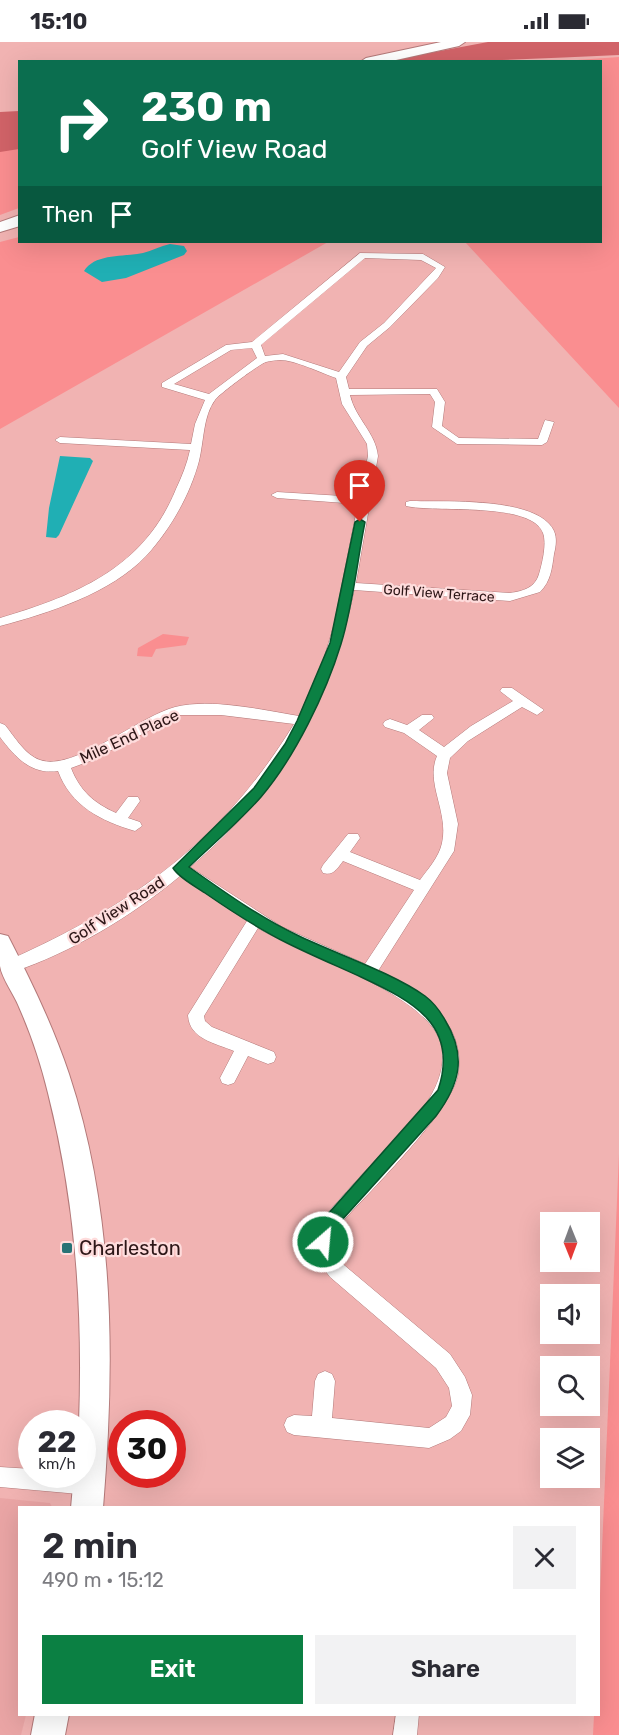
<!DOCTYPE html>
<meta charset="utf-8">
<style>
:root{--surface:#fff;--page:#f2f2f3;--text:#2b2b33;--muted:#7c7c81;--accent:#0b8043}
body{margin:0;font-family:Rubik,sans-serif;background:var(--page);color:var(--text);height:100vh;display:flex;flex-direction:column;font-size:22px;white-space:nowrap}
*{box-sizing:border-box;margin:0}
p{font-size:20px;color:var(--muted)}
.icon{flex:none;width:33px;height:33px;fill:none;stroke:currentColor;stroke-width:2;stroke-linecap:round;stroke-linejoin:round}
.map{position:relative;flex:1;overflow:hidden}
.details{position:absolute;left:18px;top:1464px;width:582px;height:210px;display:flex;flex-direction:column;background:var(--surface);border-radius:0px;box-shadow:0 6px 24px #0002}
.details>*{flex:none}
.top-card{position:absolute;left:18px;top:18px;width:584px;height:183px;border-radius:0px;box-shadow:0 6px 24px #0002;background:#0b6e4f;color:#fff;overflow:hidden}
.needle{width:39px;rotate:179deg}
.tools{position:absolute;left:540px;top:1170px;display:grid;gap:12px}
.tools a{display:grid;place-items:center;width:60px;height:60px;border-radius:0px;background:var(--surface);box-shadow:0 6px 24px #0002;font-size:30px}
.speed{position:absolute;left:18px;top:1368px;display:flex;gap:12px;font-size:30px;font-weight:700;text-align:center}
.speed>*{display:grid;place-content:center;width:78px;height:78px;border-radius:50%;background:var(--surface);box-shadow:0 6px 24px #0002;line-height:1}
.speed small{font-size:15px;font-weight:400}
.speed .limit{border:9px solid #d22;background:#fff;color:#111}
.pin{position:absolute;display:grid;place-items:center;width:51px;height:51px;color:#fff;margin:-62px -26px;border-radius:50% 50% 50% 0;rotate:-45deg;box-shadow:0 0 6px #0007}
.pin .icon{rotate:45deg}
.me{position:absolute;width:66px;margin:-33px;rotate:27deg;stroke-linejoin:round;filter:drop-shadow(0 0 4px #0008)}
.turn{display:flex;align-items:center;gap:21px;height:126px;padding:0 24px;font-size:27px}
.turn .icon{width:78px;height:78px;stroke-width:2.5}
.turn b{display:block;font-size:42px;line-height:51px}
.then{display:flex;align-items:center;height:57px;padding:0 24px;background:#0003;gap:12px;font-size:22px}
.round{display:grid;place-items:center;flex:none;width:63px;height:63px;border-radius:0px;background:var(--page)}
.headline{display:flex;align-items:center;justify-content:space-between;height:102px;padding:0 24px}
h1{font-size:36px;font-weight:600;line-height:45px}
.button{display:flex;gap:12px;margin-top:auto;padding:12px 24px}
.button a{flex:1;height:69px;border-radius:0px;background:var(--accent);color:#fff;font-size:24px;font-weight:600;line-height:69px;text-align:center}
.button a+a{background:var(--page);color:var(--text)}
.status{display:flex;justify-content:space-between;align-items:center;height:42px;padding:0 30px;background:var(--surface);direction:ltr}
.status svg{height:16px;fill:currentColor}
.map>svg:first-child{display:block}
</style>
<div class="status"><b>15:10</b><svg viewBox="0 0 49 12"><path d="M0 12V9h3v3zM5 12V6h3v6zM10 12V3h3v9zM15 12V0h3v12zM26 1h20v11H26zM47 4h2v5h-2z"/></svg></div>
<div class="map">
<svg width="619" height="1693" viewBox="0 0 619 1693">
<rect width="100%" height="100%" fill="#f1b3b2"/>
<path fill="#eaa5a5" d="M0,1456l50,5 2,4 -32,1v206l6,1 -5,20h-21z"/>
<path fill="#fa8e90" d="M619,15v351l-154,-166h135v-180l-37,-1z
M19,105v61l-19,7v-66z
M19,195l1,5h308l-328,187v-187z
M163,592l26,3 -3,8 -30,4 -4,8 -15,-1 1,-8z
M619,1112v581h-26l1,-20 4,-1 1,-95z"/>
<path fill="#d16368" d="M488,0h131v13c-79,4 -158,7 -238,7z
M19,69v38l-19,3v-40z"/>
<path fill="#20afb4" d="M170,202l14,2 3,5 -3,4 -58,23 -24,4 -18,-11c11,-18 41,-14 59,-18 9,-2 17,-7 27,-9z
M60,414l30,2 3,3 -34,74 -3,3 -10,-1 3,-29z"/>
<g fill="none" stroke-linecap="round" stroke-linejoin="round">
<defs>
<path id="street" d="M360,211l63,1 22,13 -7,11 -48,49 -23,19 -21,31 3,12h88l8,13 -3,24 17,12 79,1 7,-19 9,2 -7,20 -5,3 -85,-1 -25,-17 3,-25 -5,-8 -80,1c5,23 26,38 28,61l-22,127 154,10c13,-2 25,-5 29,-19 3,-10 8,-30 4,-41 -12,-32 -109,-20 -137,-27v-4l4,-1c32,1 128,-5 144,30 3,7 2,15 0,23 -2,14 -3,27 -14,38l-30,9 -156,-11c-22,109 -78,206 -164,277l92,60 83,37 49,-74 -71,-29c-6,8 -10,15 -20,12l-2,-4 2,-4 25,-31h10l2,4 -10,14 70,28c8,-11 19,-23 22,-37 7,-31 -17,-60 -5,-87l-33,-23 -19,-6 -2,-3 2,-3 5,-2 17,6 15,-10h10l2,3 -15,12 25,17 27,-21 42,-25 -13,-10 2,-3h10l32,22 -7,5 -15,-8 -54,34 -18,17 -3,15 11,51 -4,27 -76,120c42,19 88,51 80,103 -6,37 -87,116 -115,147 -12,17 -12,27 1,44l106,89 15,23 7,18 -2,20 -9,16 -11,8 -21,9 -135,-13 -7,-3 -3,-7 3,-7 7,-3 18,1 3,-35 3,-7 7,-3 7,3 3,7 -3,37 97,10 17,-11 6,-11 -3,-18 -13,-20 -106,-91c-20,-26 -20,-42 1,-68 21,-24 43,-47 65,-71 9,-11 22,-22 30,-34 11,-18 19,-35 16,-56 -7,-52 -142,-95 -184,-120l-54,88 1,5 7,6 62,25 2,5 -2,5 -6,2 -20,-8 -14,27 -6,2 -6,-2 -2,-5 14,-27c-19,-8 -45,-12 -46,-36l59,-94 -67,-45c-48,40 -108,76 -167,96l-6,-1 -2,-5 2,-5c127,-57 213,-117 287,-237l-73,-9h-42l-89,46 -19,7c9,23 23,35 45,45l12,-16h10l2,4 -12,17 12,4 2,4 -7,5c-34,-10 -64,-25 -77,-60 -27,4 -43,-14 -58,-34v-14l5,2c9,11 20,30 35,35 33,12 100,-44 135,-53 36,-9 88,3 124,9l23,-51 12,-40 24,-121 -81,-6 -6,-3 6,-3 82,5 9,-41 -1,-12 -25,-40 -6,-26c-15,-5 -41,-18 -56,-18 -4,0 -10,1 -14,2 -5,1 -47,32 -51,38 -12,16 -11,41 -16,61 -9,34 -29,69 -53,95 -35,37 -97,57 -146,70v-8c77,-23 144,-50 176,-129 6,-13 11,-25 14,-39l-130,-7 -5,-3 5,-3 131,7 4,-20 10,-24 -43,-13v-4l64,-38 26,-3zM365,216l56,2 15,8 -52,55 -24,19 -21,30 -56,-18 -18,2 -4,-11zM252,306l5,10 -48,36 -35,-10 57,-34z
M0,1425l32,2v5l58,1 7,3 3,7 -3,7 -7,3 -90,-8z
M396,1672h23l-2,21h-24z"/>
<path id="secondary" d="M0,892l8,2c23,45 45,90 61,138 46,139 46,289 34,434h-32l3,-34h8v-50h-3c4,-114 -3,-220 -31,-331 -7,-29 -17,-59 -29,-86 -5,-13 -17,-28 -19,-41 0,-11 0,-22 0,-32z
M35,1672h34l-4,21h-34z"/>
<path id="highway" d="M441,0h24l-6,4 -72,16h-27l6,-4z
M20,173v11l-20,6v-10z"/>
</defs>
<use href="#street" stroke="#b37979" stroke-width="1"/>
<use href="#secondary" stroke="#b37979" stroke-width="2"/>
<use href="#highway" stroke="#b37979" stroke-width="2"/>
<use href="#street" fill="#fff" fill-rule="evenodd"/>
<use href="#secondary" fill="#fff" fill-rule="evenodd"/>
<use href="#highway" fill="#fff" fill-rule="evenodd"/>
</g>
<path fill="#0b8043" stroke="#07532c" stroke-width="1.5" d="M360,477l5,3c-8,40 -12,83 -24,122 -15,49 -46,113 -80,153 -22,25 -48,47 -72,70 34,24 70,50 108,68 39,19 94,37 128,61 8,6 15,15 20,24 22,36 15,64 -9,96l-94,104 -8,12 -5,15 -6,3 -6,-3 -3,-5 6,-19 118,-133c22,-65 -26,-89 -77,-113 -24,-11 -50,-22 -74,-34 -28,-14 -56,-32 -82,-50 -10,-7 -26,-15 -32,-25l81,-80 31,-44 12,-23 33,-78 25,-121z"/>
<rect fill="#287376" stroke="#fedcdc" stroke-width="2" x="61" y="1200" width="12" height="12" rx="3"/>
<g text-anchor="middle" stroke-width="4.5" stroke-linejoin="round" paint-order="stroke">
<g font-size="14" fill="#2d1617" stroke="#fedcdc">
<text transform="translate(439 551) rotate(4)" y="5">Golf View Terrace</text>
</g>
<g font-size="16" fill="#2d1617" stroke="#fedcdc">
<text transform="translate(129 694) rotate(-25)" y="6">Mile End Place</text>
<text transform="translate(116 868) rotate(-33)" y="6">Golf View Road</text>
</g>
<g font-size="20" fill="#2d1617" stroke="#fedcdc" text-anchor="start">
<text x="79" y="1213">Charleston</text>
</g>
</g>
</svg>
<div class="tools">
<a><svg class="needle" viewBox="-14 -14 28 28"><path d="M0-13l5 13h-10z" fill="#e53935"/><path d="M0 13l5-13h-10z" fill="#7c7c81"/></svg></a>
<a><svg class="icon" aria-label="sound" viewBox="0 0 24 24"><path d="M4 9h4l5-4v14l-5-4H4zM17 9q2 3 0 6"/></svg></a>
<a><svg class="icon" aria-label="search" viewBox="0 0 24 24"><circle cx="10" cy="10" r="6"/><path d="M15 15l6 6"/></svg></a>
<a><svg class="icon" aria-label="layers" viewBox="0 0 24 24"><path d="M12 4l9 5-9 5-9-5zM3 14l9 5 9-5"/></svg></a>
</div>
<div class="speed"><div>22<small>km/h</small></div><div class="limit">30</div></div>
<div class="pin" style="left:360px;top:480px;background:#d93025"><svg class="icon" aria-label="arrive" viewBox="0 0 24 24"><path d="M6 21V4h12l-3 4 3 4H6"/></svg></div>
<svg class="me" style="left:323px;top:1200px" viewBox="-20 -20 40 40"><circle r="17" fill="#0b8043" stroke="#fff" stroke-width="3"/><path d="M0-11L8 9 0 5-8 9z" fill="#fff"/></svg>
<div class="top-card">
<div class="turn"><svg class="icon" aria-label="right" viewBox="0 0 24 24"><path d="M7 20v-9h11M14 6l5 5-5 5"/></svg><div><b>230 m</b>Golf View Road</div></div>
<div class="then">Then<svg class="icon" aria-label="arrive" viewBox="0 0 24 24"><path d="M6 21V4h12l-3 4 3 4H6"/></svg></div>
</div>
<section class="details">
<div class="headline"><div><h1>2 min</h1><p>490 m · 15:12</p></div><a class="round"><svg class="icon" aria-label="close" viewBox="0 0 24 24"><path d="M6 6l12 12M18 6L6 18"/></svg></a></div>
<div class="button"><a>Exit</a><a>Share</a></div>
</section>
</div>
